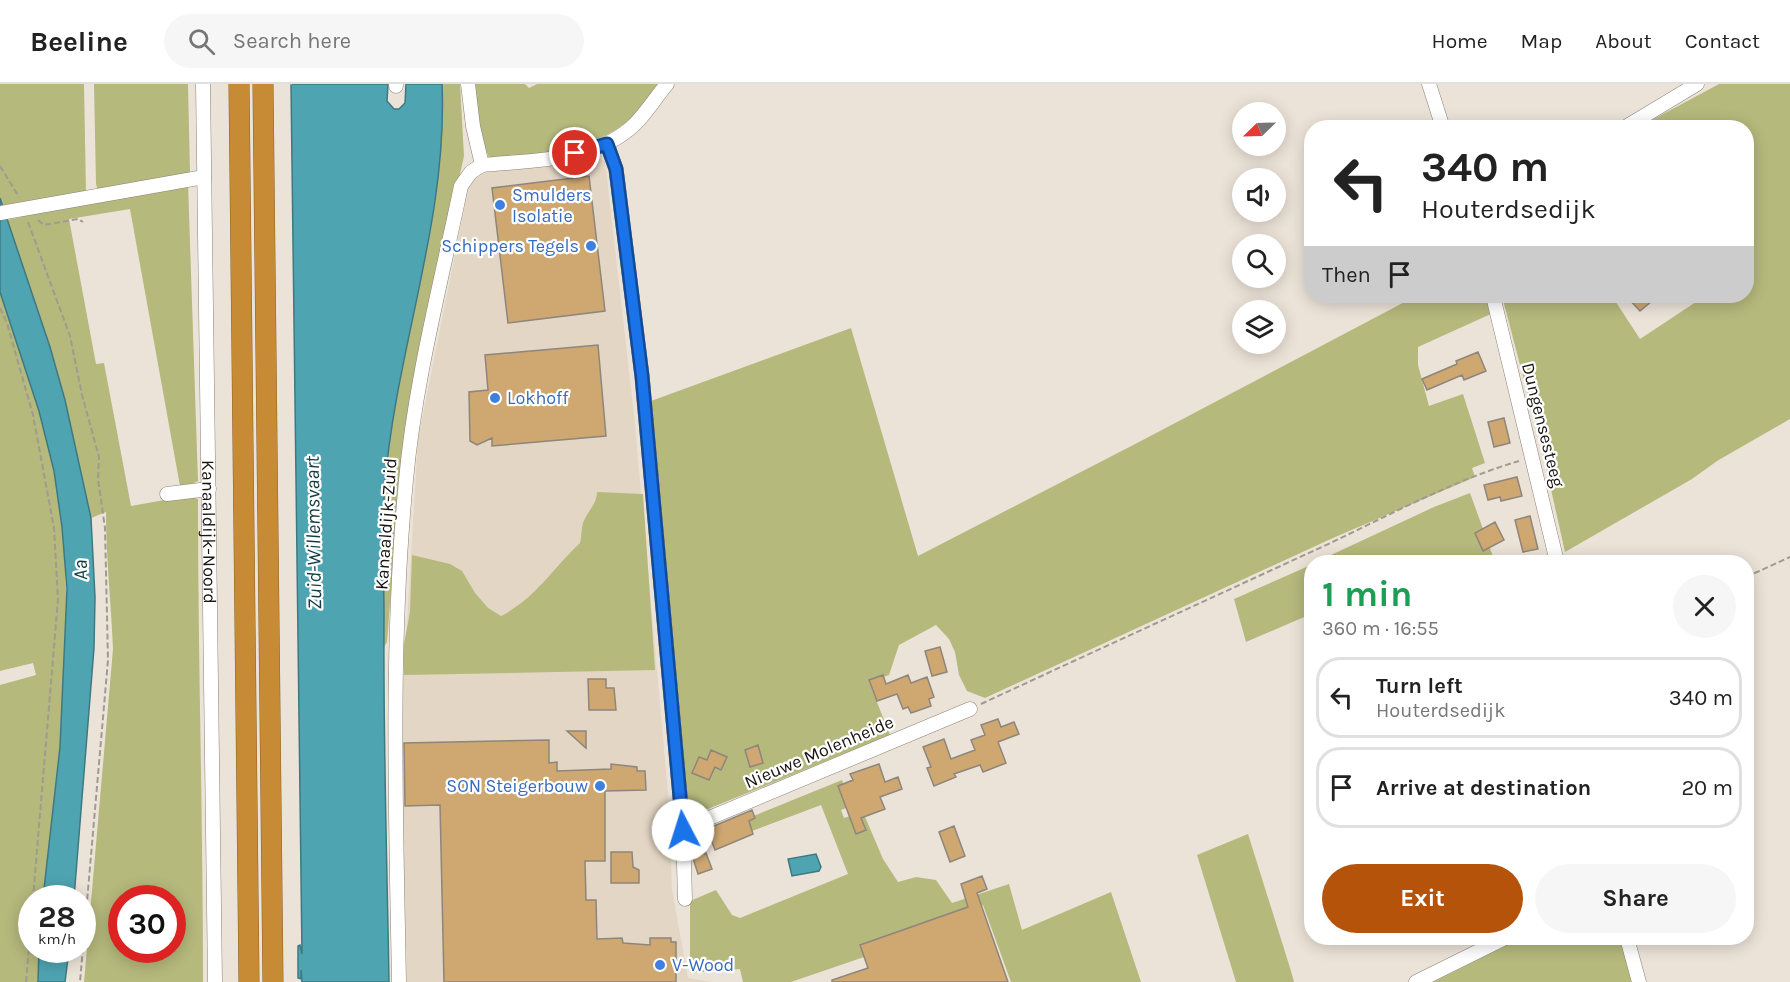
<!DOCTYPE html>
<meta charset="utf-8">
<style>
:root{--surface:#fff;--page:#f6f6f6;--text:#222;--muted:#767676;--line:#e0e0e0;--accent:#b45309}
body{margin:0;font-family:Karla,sans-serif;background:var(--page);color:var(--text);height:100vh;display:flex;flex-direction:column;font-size:22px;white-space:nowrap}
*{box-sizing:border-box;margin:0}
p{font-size:20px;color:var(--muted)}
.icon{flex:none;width:33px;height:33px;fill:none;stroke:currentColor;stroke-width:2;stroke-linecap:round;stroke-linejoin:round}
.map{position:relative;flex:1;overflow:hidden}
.sheet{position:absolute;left:1304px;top:471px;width:450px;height:390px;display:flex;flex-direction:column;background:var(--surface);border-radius:24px;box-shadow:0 3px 15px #0003}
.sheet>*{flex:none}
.banner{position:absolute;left:1304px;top:36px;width:450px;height:183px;border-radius:24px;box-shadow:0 3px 15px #0003;background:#fff;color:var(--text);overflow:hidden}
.needle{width:39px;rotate:247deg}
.tools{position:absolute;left:1232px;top:18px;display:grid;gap:12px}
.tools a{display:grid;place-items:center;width:54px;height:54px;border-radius:50%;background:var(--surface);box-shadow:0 3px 15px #0003;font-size:30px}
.speed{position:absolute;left:18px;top:801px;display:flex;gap:12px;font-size:30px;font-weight:700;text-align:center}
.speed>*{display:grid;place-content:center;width:78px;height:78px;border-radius:50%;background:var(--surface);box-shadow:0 3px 15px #0003;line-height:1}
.speed small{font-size:15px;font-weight:400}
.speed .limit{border:9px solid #d22;background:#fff;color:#111}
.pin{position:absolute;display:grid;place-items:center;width:51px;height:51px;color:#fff;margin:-26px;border:3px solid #fff;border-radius:50%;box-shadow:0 2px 6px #0007}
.me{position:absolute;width:66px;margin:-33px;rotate:355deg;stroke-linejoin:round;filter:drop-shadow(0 0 4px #0008)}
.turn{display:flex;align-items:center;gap:21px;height:126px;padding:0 18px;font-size:27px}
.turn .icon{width:78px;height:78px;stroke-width:2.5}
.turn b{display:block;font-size:42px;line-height:51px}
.then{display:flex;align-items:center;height:57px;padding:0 18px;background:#0003;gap:12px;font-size:22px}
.round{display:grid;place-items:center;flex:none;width:63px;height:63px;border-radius:32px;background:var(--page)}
.head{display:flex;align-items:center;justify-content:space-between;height:102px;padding:0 18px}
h1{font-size:36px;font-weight:700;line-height:45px;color:#1e9e55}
.action{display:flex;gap:12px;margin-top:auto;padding:12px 18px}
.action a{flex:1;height:69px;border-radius:36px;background:var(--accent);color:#fff;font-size:24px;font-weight:700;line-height:69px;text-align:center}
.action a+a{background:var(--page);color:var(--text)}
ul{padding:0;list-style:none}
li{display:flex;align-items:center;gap:18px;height:81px;margin:0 12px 9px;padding:0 6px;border:3px solid var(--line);border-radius:24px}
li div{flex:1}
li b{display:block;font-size:22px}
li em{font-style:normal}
header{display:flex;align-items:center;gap:36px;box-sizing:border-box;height:84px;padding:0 30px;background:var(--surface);border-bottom:2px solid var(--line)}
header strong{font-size:28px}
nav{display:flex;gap:33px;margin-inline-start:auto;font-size:21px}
.search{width:420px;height:54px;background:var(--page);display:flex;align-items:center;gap:15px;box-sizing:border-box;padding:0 21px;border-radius:33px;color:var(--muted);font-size:22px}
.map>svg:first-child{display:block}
</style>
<header>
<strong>Beeline</strong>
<div class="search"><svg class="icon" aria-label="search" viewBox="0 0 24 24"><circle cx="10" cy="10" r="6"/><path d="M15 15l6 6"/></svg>Search here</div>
<nav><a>Home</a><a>Map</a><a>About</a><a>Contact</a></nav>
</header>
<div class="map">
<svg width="1790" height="898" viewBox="0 0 1790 898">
<rect width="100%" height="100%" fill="#ece3d8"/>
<path fill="#e3d6c4" d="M596,74l9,3 29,253 35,390 3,85 16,89 24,4h-305l-7,-243 18,-300 51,-254 14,-13z"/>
<path fill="#b5b97c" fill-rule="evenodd" d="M0,0h84l2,109 -82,15 -4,-10z
M94,0h94l2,89 -92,18 -2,-7z
M442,0h18l4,72 -25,113 -42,247 -10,126 -4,7c1,-65 -4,-137 5,-201 18,-121 59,-241 54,-364z
M473,0h52l4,4 8,-4h125c-35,48 -64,60 -122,70 -17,3 -33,6 -51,4l-8,-21z
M1719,0h71v335l-73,42 -25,18 -127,73 -23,-103 -40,-153h110l28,43 65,-43h41v-168l-107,-1z
M188,99l10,298 -6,3 -12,2 -50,-277 -61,10 27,145 8,-1 27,143 56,-10 11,3c0,161 5,322 5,483h-119l29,-333c-2,-46 -7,-91 -7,-137l-15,6 -26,-118 -58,-180 14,-3 10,-6zM122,814h50v52h-50z
M0,208c21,58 43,119 54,179 26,142 6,286 -11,427h-11v52h7l-1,32h-38v-297l36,-10 -3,-12 -33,8z
M1416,212h73l4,17 -75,34v18l11,41 34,-12 22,69 -13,5 3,9 -142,61 -348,160 -18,-7 -8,-16 -4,-23 -6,-13 -13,-14 -37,20 -10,30 -20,7 21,53 -192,78 -12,-5 -29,-319 -6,-88 200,-73 67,228 221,-114z
M597,408l46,2 12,176 -251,5 -1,-26 7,-37 2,-57 38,9 12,7 13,22 13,15 13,8c35,-18 52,-48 79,-73 2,-7 1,-14 3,-20 4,-11 14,-19 14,-31z
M1470,409l25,69h-179l118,-55z
M1311,481v49l-65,28 -12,-43z
M842,696l9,26 -10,4 3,8 19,-6 20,47 15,23 18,-5 20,3 16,23 57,-19 13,46 89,-38 30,90h-130l-28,-77 -81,39 -111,38h-48l-3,-13 -50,4v-72l26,-11 16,25 8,3 108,-44 -27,-69 -82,31 -5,-12z
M1248,750l43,137 3,11h-58l-39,-127z
M1521,854h99l13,44h-200z"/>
<path fill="#4fa4b2" stroke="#3e7982" stroke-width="1.5" d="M291,0h97l-1,17 7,8h5l6,-6 1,-19h36c6,136 -46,265 -57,399 -4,43 -1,88 -1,132 -1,122 3,245 5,367h-87l-1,-12v9l-3,-1v-32l2,-1 2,9z
M0,114l50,149 15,53 26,118 4,79 -1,51 -20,250h-31l17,-151 7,-158 -5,-62 -8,-56 -15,-60 -39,-119z
M816,770l5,13 -2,4 -27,5 -4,-17z
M39,866h30l-4,32h-27z"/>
<path fill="#cea771" stroke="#8e867c" stroke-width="1.5" d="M589,92l16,135 -97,12 -16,-135z
M1626,212h32l-18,15z
M598,261l8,91 -114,10v-8l-15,7 -7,-4 -1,-49 19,-2 -3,-35z
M1478,268l8,19 -22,9 -2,-5 -35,15 -5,-11 35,-15 -1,-3z
M1504,334l6,25 -16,4 -6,-25z
M1517,393l5,19 -21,5 -1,-4 -12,3 -4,-15z
M1530,432l8,33 -15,3 -8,-32z
M1495,438l9,18 -21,11 -8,-18z
M940,563l7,25 -15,4 -7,-25z
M883,591l3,9 22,-9 3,8 16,-6 7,20 -5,2 2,7 -20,7 -3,-6 -5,2 -6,-15 -20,7 -8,-21z
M588,595h18v9h8l2,22h-27z
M998,635l3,8 13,-5 5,12 -21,8 8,21 -23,9 -3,-7 -26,9 2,3 -22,9 -7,-18 4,-1 -8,-20 21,-8 7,20 24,-9 -4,-10 14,-5 -4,-10z
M567,647h19v17z
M549,656v23l8,-1v9l54,-2v-5l26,3v4h8l1,19 -41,1v70h-20l1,39h10l1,39 25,-1 1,5 27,2v-7h21v4h5v40h-232l-4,-177 -35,1 -1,-63z
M758,661l5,18 -13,4 -5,-17z
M711,666l16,7 -6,13 -6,-3 -6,13 -17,-7 7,-16 8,3z
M879,680l6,18 13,-5 4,12 -22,8 5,12 -24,9 5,12 -10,4 -18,-48 15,-6 -3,-6z
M752,726l3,8 -6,3 4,13 -38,16 -8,-21z
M954,742l11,30 -15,6 -11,-30z
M611,768h21l1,15 6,3v13h-28z
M706,769l6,16 -14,5 -5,-16z
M982,792l5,13 -10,4 31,89h-176v-2l36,-12 -8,-23 108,-38 -7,-23z"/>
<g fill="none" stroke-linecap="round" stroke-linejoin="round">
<defs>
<g id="minor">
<path id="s1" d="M203,0l12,898"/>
<path d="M396,0v2"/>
<path d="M468,0l5,42 9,39"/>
<path d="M1429,0l14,44"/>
<path d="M1624,44l73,-44"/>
<path d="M607,60l9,25 26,207 41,453 287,-120"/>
<path d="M0,129l204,-36"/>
<path d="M1493,212l64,266"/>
<path d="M167,410l42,-5"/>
<path d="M683,745l2,70"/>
<path d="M1627,854l12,44"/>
<path d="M399,898c-3,-167 -9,-336 7,-502 9,-99 35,-197 55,-294l10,-14 11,-7c51,-5 114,-3 153,-41 12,-12 21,-27 32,-40"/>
<path d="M1416,898l89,-44"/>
</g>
<path id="highway" d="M239,0l10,898
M263,0l10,898"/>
</defs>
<use href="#minor" stroke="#8a8278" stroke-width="15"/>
<use href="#highway" stroke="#8a6228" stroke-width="21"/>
<path stroke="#a09a91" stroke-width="2" stroke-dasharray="6 3" stroke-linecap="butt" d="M291,0v1
M0,82l19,31
M38,136l6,5 34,-6 5,3
M28,138l42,114 12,59 17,62 -1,22 7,49 3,132 -28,322
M0,224l7,15 26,92 21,113 4,71 -25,299
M1746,493l44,-20
M981,620c114,-53 228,-105 343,-158 64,-30 127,-65 195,-85
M26,898l6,-70"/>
<use href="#minor" stroke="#fff" stroke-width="14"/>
<use href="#highway" stroke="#c78b35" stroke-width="20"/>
</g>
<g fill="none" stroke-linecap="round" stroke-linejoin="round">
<defs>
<path id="route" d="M575,69l32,-9 9,25 26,207 41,454"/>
</defs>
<use href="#route" stroke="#114b97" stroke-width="15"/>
<use href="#route" stroke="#1a73e8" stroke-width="10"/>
</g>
<g fill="#3f7fe0" stroke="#fff" stroke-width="2">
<circle cx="500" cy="121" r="6"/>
<circle cx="591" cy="162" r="6"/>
<circle cx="495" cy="314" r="6"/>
<circle cx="600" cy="702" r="6"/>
<circle cx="660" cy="881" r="6"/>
</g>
<g text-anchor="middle" stroke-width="4.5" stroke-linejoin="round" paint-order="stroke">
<g font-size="18" fill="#366cbe" stroke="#fff" text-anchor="start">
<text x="512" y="117">Smulders<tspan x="512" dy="21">Isolatie</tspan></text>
<text x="579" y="168" text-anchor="end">Schippers Tegels</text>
<text x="507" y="320">Lokhoff</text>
<text x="588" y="708" text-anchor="end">SON Steigerbouw</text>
<text x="672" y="887">V-Wood</text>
</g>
<g font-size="18" fill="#181511" stroke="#fff">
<text transform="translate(1543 341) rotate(76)" y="6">Dungensesteeg</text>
<text transform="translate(386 440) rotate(-86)" y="6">Kanaaldijk-Zuid</text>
<text dy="6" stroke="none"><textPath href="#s1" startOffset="448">Kanaaldijk-Noord</textPath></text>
<text transform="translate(819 668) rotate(-23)" y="6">Nieuwe Molenheide</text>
</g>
<g font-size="20" font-style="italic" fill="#133c42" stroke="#fff">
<text transform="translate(313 449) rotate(-91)" y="7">Zuid-Willemsvaart</text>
<text transform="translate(80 486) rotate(-92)" y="7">Aa</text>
</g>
</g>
</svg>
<div class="tools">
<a><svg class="needle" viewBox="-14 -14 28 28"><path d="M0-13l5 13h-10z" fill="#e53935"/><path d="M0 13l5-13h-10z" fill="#767676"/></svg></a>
<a><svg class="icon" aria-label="sound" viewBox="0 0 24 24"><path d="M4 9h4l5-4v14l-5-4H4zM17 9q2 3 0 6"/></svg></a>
<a><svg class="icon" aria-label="search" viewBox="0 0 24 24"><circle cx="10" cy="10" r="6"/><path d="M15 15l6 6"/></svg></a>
<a><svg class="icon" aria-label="layers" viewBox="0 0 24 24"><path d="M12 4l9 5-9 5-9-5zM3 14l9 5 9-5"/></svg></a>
</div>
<div class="speed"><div>28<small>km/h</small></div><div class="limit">30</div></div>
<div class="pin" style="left:575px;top:69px;background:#d93025"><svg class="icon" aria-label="arrive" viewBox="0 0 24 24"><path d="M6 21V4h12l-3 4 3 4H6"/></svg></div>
<svg class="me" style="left:683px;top:746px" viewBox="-20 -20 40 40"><circle r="19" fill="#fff"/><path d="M0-13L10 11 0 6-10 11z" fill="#1a73e8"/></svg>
<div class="banner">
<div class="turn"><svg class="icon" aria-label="left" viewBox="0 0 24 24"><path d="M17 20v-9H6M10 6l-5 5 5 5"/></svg><div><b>340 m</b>Houterdsedijk</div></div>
<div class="then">Then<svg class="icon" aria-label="arrive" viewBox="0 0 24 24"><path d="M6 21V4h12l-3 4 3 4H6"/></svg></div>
</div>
<section class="sheet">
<div class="head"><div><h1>1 min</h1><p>360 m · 16:55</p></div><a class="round"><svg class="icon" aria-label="close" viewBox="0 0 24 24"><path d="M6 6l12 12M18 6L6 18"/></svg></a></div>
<ul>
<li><svg class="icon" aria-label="left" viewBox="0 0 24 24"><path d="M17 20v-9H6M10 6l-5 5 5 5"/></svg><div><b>Turn left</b><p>Houterdsedijk</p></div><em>340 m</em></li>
<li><svg class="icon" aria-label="arrive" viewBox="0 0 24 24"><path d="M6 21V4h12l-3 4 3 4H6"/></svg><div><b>Arrive at destination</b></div><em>20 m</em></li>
</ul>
<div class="action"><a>Exit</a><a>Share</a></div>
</section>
</div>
